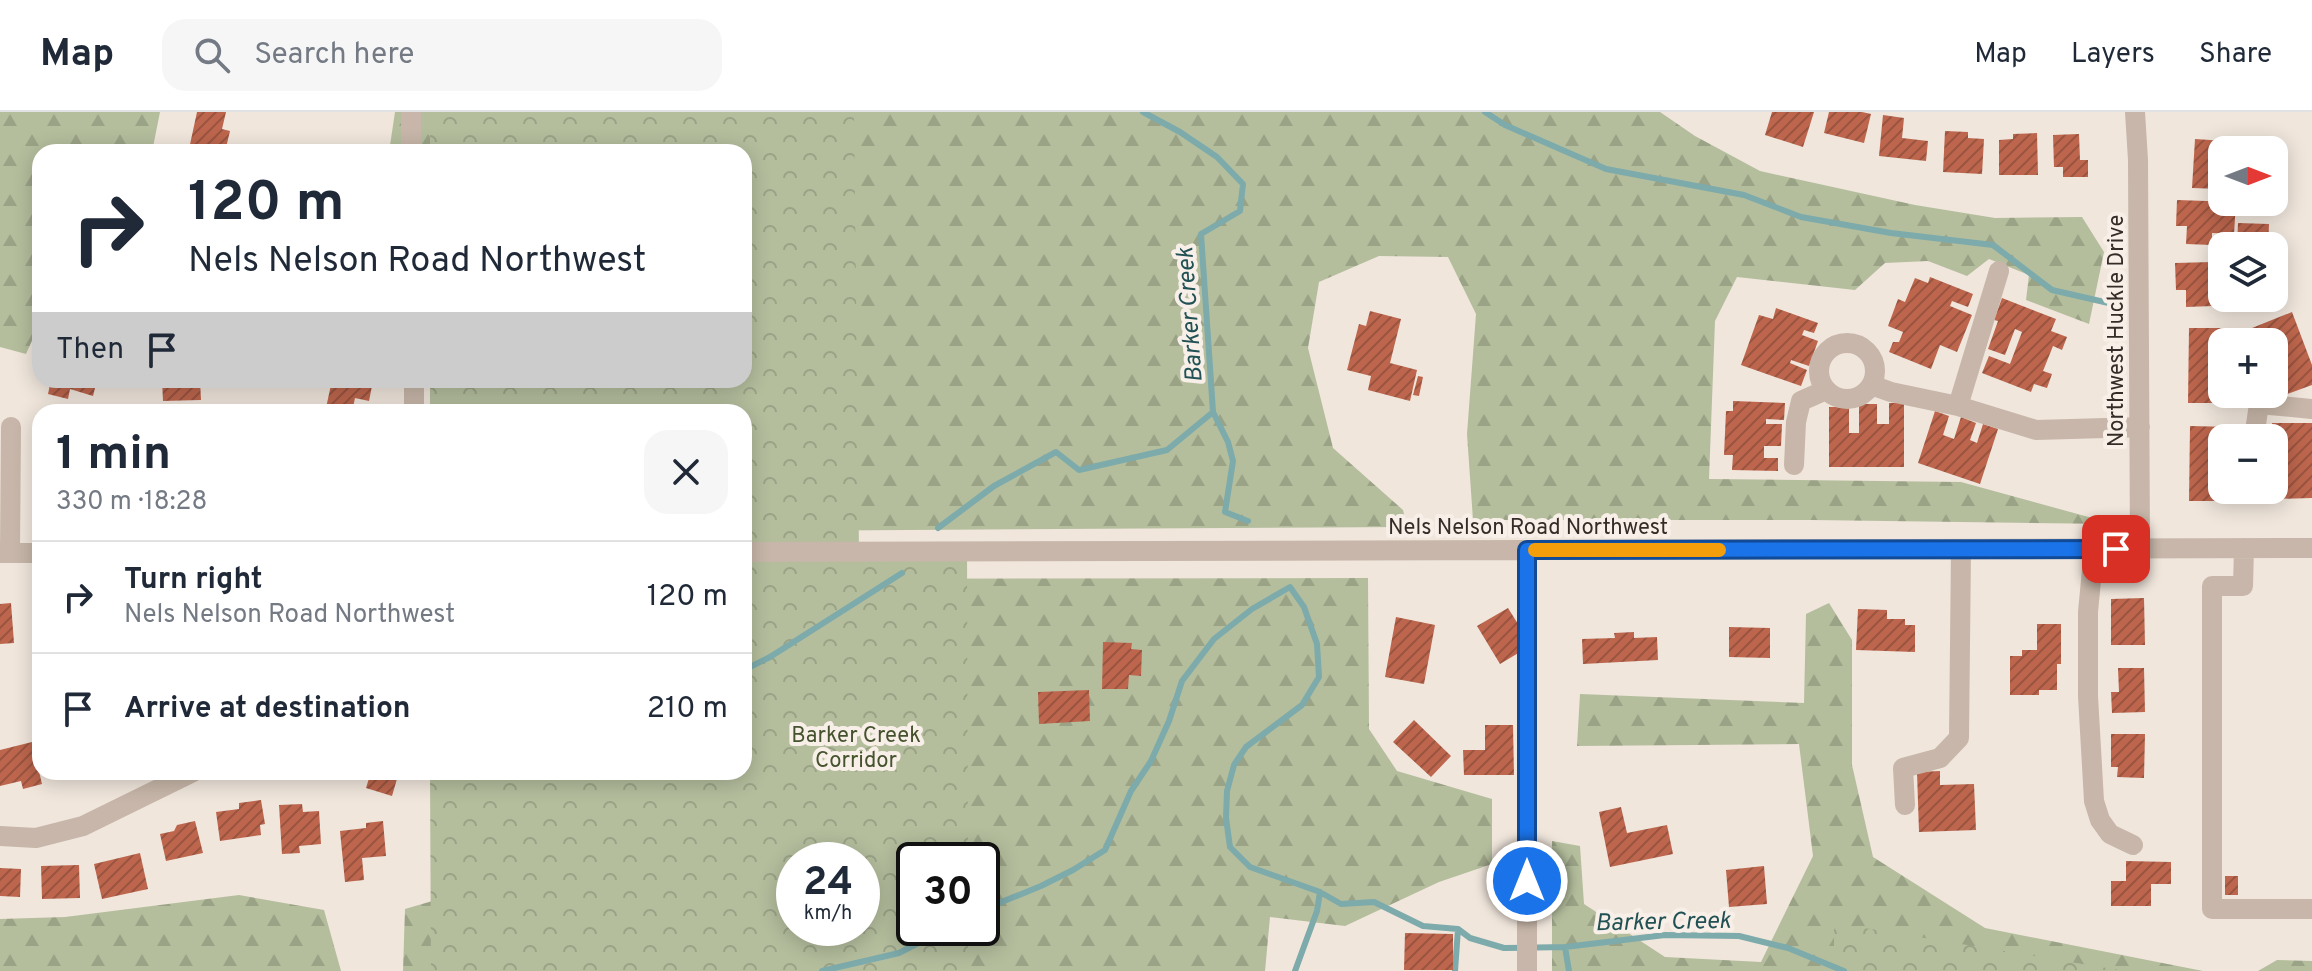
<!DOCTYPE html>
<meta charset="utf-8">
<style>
:root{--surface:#fff;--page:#f6f6f7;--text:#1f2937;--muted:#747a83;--line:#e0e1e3}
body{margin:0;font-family:Overpass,sans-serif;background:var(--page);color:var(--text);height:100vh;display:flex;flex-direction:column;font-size:30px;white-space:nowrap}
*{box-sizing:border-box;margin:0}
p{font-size:26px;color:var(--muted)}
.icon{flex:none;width:44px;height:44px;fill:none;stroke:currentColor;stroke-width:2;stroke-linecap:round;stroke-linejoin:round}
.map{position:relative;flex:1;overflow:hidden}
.panel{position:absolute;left:32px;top:292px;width:720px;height:376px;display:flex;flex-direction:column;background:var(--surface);border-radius:24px;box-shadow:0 4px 20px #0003}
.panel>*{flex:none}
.top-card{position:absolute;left:32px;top:32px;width:720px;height:244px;border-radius:24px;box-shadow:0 4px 20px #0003;background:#fff;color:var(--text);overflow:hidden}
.needle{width:52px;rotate:90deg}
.tools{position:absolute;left:2208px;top:24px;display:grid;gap:16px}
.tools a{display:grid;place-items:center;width:80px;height:80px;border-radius:16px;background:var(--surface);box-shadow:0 4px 20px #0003;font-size:40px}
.speed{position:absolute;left:776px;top:730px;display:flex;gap:16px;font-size:40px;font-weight:700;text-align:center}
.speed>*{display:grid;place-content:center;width:104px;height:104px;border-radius:50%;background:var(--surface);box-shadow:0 4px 20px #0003;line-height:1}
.speed small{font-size:20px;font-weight:400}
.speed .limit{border:4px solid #111;border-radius:12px;background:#fff;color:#111}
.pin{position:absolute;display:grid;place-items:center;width:68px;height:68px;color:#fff;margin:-34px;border-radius:16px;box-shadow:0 4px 12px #0006}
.me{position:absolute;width:88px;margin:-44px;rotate:0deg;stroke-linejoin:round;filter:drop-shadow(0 0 6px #0008)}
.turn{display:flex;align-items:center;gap:28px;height:168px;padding:0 24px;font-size:36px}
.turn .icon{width:104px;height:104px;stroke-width:2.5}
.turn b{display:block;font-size:56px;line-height:68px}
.then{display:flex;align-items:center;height:76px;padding:0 24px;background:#0003;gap:16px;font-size:30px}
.round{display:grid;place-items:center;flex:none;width:84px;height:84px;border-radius:24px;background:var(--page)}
.summary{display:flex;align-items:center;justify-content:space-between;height:136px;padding:0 24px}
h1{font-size:48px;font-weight:700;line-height:60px}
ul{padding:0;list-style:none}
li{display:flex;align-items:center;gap:24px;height:112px;padding:0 24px;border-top:2px solid var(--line)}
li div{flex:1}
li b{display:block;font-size:30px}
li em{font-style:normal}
header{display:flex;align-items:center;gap:48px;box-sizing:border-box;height:112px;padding:0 40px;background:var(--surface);border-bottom:2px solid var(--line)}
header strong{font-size:38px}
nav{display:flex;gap:44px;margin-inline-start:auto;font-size:28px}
.search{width:560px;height:72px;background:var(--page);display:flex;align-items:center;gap:20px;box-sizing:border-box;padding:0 28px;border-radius:24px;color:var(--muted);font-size:30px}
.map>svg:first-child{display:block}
</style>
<header>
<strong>Map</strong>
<div class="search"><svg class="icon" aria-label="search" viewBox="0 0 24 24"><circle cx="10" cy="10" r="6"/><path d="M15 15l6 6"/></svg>Search here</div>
<nav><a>Map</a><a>Layers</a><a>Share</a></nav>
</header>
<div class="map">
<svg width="2312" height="859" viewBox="0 0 2312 859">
<defs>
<pattern id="forest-firs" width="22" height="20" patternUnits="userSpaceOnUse" patternTransform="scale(2)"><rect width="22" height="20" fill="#b4be9d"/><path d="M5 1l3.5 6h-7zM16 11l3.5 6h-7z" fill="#9ba387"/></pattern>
<pattern id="park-crowns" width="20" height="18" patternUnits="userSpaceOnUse" patternTransform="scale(2)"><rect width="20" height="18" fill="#b4be9d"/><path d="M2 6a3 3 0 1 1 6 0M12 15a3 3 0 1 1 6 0" fill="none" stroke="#9ba387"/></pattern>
<pattern id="building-hatch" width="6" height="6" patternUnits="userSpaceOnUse" patternTransform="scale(2)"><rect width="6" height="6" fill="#bd664d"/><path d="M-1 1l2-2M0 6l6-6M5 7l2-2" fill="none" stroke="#9a5440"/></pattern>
</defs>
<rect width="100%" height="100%" fill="#f0e6dc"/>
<path fill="url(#forest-firs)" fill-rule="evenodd" d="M0,0h160l-8,40h-112v171l-14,31 -26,-7z
M395,0h1265l35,24 65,35 155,34 80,13 87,-1 22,35 -15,72 -63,-24 3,-25 -40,-16 -22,17 -39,-15 -43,2 -30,27 -118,-13 -22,44 -6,158 252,3 153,42 -302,-4h-339l-6,-86 9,-120 -28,-57 -69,-1 -60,26 -11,66 25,100 70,62 4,17 -663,4v-379h-355z
M1368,466l1,151 28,42 95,28v65l-53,18 -94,44 -75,-9 -5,54h-862l2,-62 65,-19 274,-118v-193zM794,748h68v68h-68zM914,748h68v68h-68z
M1829,491l23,37v125l21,92 112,71 218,43h-651v-130l28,5 4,58 81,53 96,5 52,-106 -14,-112 -222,2 3,-52 224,9 2,-89z
M239,783l85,15 17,61h-341v-52l65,-2z
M2277,848l35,1v10h-54z"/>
<path fill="url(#park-crowns)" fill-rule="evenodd" d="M430,0h424l5,439 108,-1 1,310h-54v68h54v43h-537l-1,-199h314v-360h-314v-32h314v-228h-314zM794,748h68v68h-68z
M1834,811l291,48h-291z"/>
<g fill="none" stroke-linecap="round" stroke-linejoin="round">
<path stroke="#7daaab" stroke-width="6" d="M1143,0l37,20 37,25 26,27 -3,27 -39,23 12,178 15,30 5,19 -8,51 23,9
M1485,0l20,13 101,44 138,26 57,22 90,16 102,12 59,45 61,14
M938,416l56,-42 62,-34 23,18 88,-20 46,-38
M744,558l26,-13 132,-84
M982,798l59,-24 32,-16 32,-20 26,-59 20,-30 18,-40 13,-40 32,-42 38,-30 38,-22 14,20 13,37 2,33 -17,28 -56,42 -12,18 -7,26 -1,27 4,29 20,20 70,25 21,12 33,-2 49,24 35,3 12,9 34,10 61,-1 100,-12 74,1 49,12 56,23
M1565,835l4,24
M822,859l77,-18 48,-25
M1295,859l22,-60 3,-19
M1455,859l3,-42"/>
</g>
<path fill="url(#building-hatch)" d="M197,0h29l-4,17 8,2 -5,21h-24l-12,-3z
M1772,0h42l-11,35 -38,-12z
M1829,0h33l9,2 -7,29 -40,-10z
M1883,3l21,3 -2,20 26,3 -2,20 -47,-5z
M1945,19l23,1v6l16,1 -2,35 -39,-2z
M2037,21l1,42h-39v-35l14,-1v-5z
M2079,22l1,26h8v17h-25v-10h-9l-1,-32z
M2195,27l30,2 -1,9h-2l-1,39 -29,-1z
M2177,88l59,2 -2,32 -22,-1v12l-26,-1 1,-18h-11z
M2238,111l31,1 -1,22h-31z
M2212,150l1,44 -27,1v-17h-10l-1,-27z
M1930,165l43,17 -5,13 -16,-6 -2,5 22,9 -15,37 -17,-7 -9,24 -42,-17 4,-10h6l4,-10 -15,-6 10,-27 7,3 10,-24 13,5z
M2002,186l54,21 -5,12 16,6 -5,13 -9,-4 -10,25 9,3 -5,14 -13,-4 -3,8 -49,-19 7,-17 21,8 12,-32 -7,-3 -10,26 -17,-6 10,-28 -4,-1z
M1776,196l42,15 -4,10 -10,-3 -2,5 16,6 -9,25 -18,-6 -1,3 17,7 -6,16 -60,-21 18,-50 14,4z
M1370,199l31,8 -11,44 27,7 -7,31 -42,-11 3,-14 -24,-6 12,-46 7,2z
M2292,200l20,53v20l-30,11 -8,-19v-3l7,-3 -7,-17v-12h-17l-5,-14z
M2189,216h40v14h-7v10h-3v27h3v15h7v9h-41z
M1418,264l5,1 -4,19 -6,-1z
M51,268h46l-4,16 -23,-7 -2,10 -20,-5z
M162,268h38l1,20 -38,1z
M332,268l41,1 -4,20 -14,-3 -3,14 -26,-4z
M1733,289l52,2 -1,17 -18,-1v5h16l-1,22h-17v12h14v13l-46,-1 1,-15h-9l2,-44h7z
M1889,291h15v64h-75v-60h20v26h10v-29h18v20h12z
M1935,299l14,5 -6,19 11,4 7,-22 15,6 -6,17 7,3 6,-19 15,5 -18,55 -62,-21z
M2272,311h40v75l-40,1 2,-25h8v-27h-8z
M2190,314l41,1v11h-9l-1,13 1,39h9l-1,11h-41z
M2144,486l1,47h-34v-46z
M11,491l3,40 -14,1v-40z
M1508,496l15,24 -6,4 8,13 -25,15 -23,-38z
M1858,497l29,1v9h18v6h10v27l-59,-2z
M1396,505l39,8 -11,59 -39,-7z
M2037,512h24v40h-4v26h-18v5h-29v-39h12v-6h15z
M1729,515l41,1v30l-41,-1z
M1634,520v6l23,-1 1,23 -75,4 -1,-25 33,-1 -1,-5z
M1103,530l29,1 -1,6 11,1 -1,26 -12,-1 -1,14h-26z
M2118,556h26l1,44 -33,1 -1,-21h8z
M1089,578l1,31 -51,3 -1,-32z
M1414,608l37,36 -20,21 -38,-35z
M1485,613h28l1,50h-50l-1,-25h22z
M2111,622h34l-1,44 -27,-1 1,-10h-7z
M32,630l10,42 -19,5 -2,-8 -21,5v-36z
M1940,659v14l34,-1 2,46 -57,2 -2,-60z
M371,660h28l-7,24 -26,-8z
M261,688l4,24 -5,1 1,10 -41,6 -4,-29 23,-3v-6z
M302,692l1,8 16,-1 2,33 -22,2 1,7 -18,1 -3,-49z
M1621,695l6,26 40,-8 6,29 -63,13 -11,-55z
M195,709l8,32 -37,8 -6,-27 14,-3 3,-6z
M383,709l3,35 -24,2 2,22 -19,2 -5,-51 26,-3v-5z
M140,741l8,36 -46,10 -8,-35z
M2126,749l45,1v22h-20v22h-40v-25h15z
M79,753l1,33 -38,1 -1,-33z
M1764,754l3,38 -38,3 -3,-37z
M0,756l21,1 -1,28 -20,-1z
M2225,764h13v19h-13z
M1405,821l48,1v36h-49z"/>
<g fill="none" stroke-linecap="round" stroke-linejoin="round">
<path stroke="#c7b6a9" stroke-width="20" d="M411,0v40
M2135,0l3,48 2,389
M1819 259a28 28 0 1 1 56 0a28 28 0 1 1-56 0Z
M414,268v32
M1871,273l20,7 67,14 78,24 104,-3
M2255,282l4,10 53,5
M1958,294l41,-135
M2254,326l5,-34
M1794,353l2,-43 5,-21 25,-11
M2244,436l-1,38h-31v323h100
M2092,437v21l-4,42v84l6,105 6,19 10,14 23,11
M1527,438v421
M744,440c523,-2 1045,-2 1568,-4
M0,441h40
M10,441l1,-126
M1905,693l-2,-37 37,-10 19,-20 2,-189
M0,724l36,2 47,-12 110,-54"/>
</g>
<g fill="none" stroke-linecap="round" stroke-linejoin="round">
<defs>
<path id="route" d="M1527,769v-331l589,-1"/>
</defs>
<use href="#route" stroke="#114b97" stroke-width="20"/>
<use href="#route" stroke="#1a73e8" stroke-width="14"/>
<path stroke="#f59e0b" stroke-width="14" d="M1535,438h184"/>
</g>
<g text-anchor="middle" stroke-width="8" stroke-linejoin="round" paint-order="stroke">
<g font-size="22" fill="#352c28" stroke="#f8f0e8">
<text transform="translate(2115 219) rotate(-90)" y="8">Northwest Huckle Drive</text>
<text x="1528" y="422">Nels Nelson Road Northwest</text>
</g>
<g font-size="22" fill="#45522e" stroke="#f8f0e8">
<text x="856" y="630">Barker Creek<tspan x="856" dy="25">Corridor</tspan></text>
</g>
<g font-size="24" font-style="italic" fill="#215154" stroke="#f8f0e8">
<text transform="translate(1189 203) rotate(-94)" y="8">Barker Creek</text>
<text transform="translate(1663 809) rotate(-1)" y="8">Barker Creek</text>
</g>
</g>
</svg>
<div class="tools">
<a><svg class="needle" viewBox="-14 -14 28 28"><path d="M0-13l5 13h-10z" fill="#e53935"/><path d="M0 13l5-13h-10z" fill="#747a83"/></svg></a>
<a><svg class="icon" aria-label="layers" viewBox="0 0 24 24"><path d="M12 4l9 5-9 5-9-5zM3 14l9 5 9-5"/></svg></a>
<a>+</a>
<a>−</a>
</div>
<div class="speed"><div>24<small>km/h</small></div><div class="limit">30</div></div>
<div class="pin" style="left:2116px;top:437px;background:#d93025"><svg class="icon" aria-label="arrive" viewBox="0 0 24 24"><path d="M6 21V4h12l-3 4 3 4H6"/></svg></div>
<svg class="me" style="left:1527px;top:769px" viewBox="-20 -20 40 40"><circle r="17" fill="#1a73e8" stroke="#fff" stroke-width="3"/><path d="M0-11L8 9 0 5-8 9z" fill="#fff"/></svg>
<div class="top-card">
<div class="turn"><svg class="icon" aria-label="right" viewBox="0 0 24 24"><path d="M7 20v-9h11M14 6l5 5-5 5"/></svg><div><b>120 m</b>Nels Nelson Road Northwest</div></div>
<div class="then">Then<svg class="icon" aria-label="arrive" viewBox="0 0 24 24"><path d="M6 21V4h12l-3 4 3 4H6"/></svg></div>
</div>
<section class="panel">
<div class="summary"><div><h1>1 min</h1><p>330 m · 18:28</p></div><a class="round"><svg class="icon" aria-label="close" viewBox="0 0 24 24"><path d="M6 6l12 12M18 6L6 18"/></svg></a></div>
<ul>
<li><svg class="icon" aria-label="right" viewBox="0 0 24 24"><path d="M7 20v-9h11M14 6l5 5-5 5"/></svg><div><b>Turn right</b><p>Nels Nelson Road Northwest</p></div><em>120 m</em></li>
<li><svg class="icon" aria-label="arrive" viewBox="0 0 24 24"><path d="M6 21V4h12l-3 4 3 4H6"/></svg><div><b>Arrive at destination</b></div><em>210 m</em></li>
</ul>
</section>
</div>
